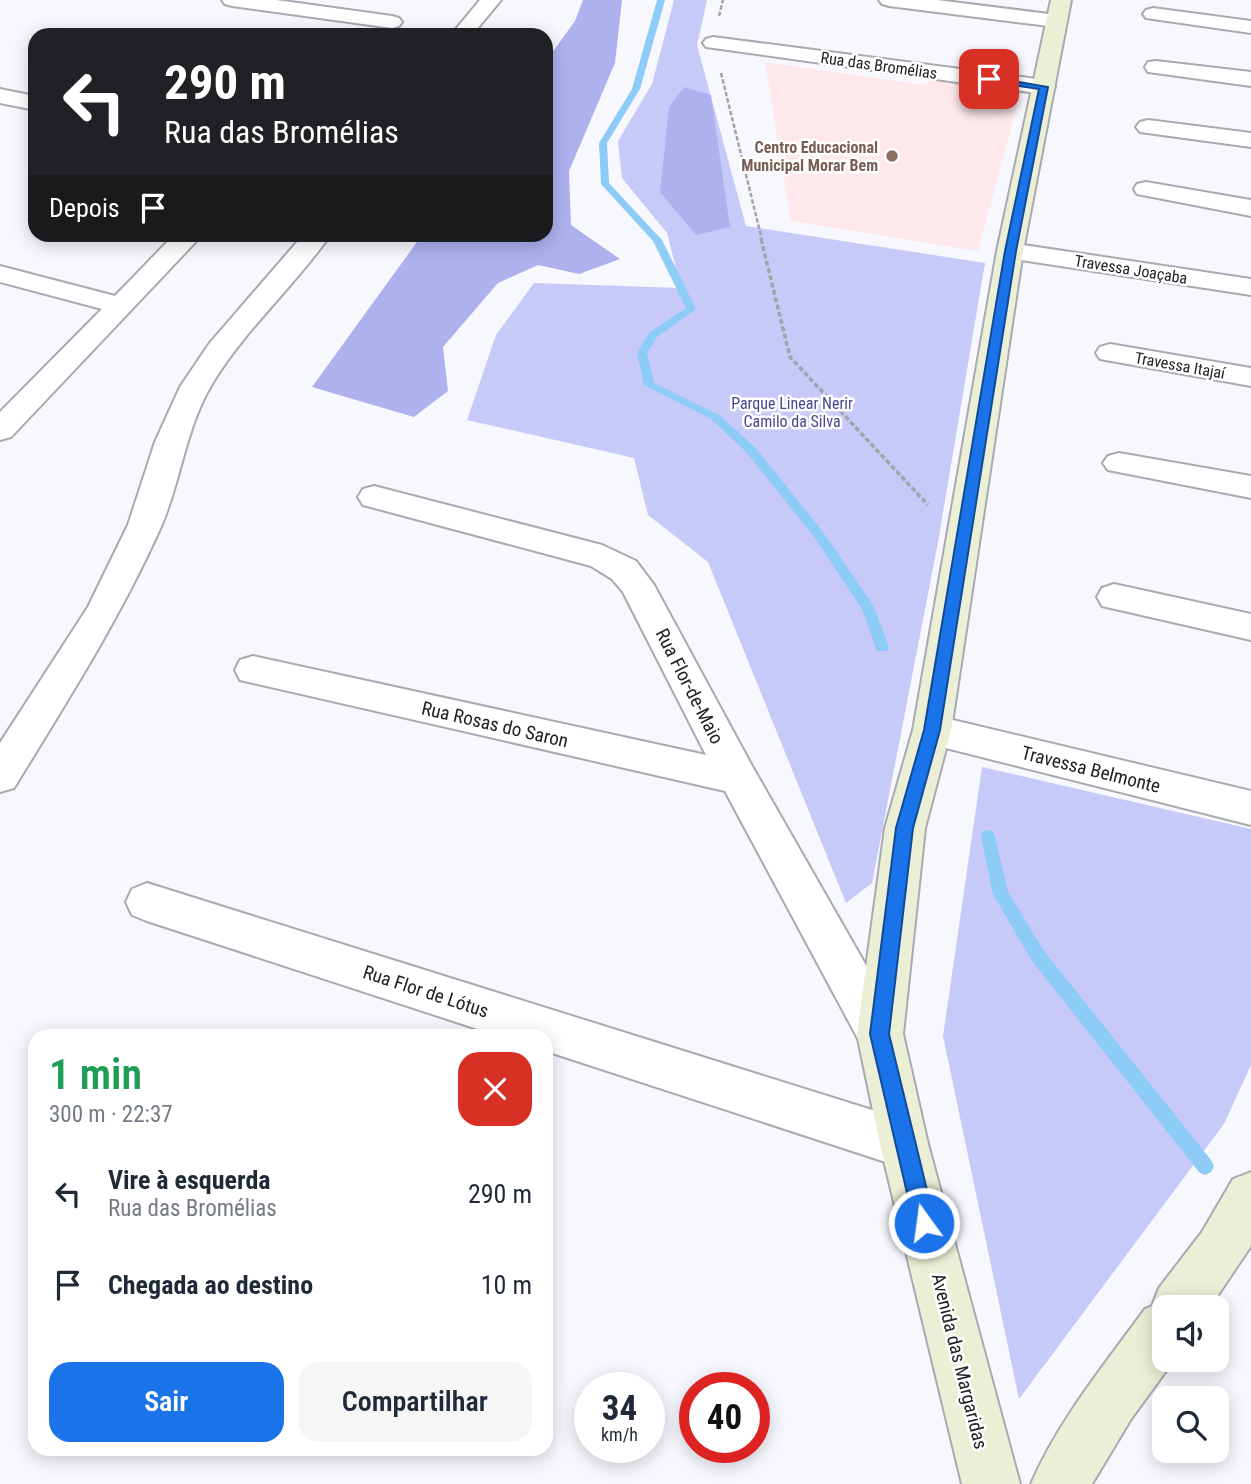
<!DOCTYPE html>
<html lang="pt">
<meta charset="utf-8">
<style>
:root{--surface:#fff;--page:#f6f6f7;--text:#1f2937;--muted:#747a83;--accent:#1a73e8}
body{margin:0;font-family:"Roboto Condensed",sans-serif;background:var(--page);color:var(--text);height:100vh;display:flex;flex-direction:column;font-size:26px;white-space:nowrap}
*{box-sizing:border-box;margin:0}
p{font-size:23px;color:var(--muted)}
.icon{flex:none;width:38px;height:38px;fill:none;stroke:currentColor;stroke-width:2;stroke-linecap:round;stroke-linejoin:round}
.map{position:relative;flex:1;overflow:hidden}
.sheet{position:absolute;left:28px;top:1029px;width:525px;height:427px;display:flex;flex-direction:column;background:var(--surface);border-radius:21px;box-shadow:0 4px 18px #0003}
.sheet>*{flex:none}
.guide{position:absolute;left:28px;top:28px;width:525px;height:214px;border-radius:21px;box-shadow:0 4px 18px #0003;background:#202124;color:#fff;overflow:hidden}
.tools{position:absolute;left:1152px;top:1295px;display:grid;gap:14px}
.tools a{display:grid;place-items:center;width:77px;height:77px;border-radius:14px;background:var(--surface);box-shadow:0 4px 18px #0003;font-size:35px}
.speed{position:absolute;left:574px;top:1372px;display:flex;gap:14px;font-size:35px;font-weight:700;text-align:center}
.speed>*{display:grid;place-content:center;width:91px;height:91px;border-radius:50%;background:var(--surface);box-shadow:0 4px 18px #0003;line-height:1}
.speed small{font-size:18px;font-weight:400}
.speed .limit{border:10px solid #d22;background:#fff;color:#111}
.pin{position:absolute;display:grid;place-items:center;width:60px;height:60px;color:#fff;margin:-30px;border-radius:14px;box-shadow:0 4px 10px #0006}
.me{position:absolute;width:77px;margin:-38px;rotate:346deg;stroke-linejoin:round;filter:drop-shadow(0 0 5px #0008)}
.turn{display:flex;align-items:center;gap:24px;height:147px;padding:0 21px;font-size:32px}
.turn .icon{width:91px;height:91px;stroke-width:2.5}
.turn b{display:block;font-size:49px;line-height:60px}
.then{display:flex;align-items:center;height:66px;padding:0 21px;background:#0003;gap:14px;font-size:26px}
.round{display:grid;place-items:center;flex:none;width:74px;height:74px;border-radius:21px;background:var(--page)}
.head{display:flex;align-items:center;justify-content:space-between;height:119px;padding:0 21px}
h1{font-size:42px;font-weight:600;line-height:52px;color:#1e9e55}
.primary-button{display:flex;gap:14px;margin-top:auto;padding:14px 21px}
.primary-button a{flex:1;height:80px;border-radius:21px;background:var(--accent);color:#fff;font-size:28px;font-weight:600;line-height:80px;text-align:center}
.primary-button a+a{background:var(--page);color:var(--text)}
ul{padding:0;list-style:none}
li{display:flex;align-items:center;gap:21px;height:91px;padding:0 21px}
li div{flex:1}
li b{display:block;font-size:26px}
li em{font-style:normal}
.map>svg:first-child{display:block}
</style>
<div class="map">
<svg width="1251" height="1484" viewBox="0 0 1251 1484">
<rect width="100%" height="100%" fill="#f7f8fe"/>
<path fill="#fee8ec" d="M765,62l160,23 7,-7 89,13 -43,160 -187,-30z"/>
<path fill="#c7c9f9" d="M674,0h33l-10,45 49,181 239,37 -47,279 -66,341 -26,20 -138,-341 -60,-47 -14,-57 -167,-38 29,-85 38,-52 147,5 -14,-55 -45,-55 -4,-37 34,-57z
M982,767l269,62v236l-27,59 -205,275 -76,-363z"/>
<path fill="#afb0ee" d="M583,0h39l-7,63 -46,108 2,54 49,34 -41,15 -41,-9 -40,18 -55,64 5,44 -34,26 -102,-30 110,-152 124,-1v-173l29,-40z
M684,87l27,8 19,132 -34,8 -36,-43 9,-85z"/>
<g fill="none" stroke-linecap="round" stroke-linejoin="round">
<path fill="#8dccf7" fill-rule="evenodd" d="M657,0h8l-25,89 -33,54 2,40 53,57 34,69 -39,28 -10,16 7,30 65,32 36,32 68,85 50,73 16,42 -2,4h-10l-15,-42 -47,-71 -68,-85 -36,-34 -67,-34 -7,-32 12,-20 37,-25 -33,-67 -52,-57 -2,-41 33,-54z
M988,830l5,1 2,5 13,56 36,59 167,209 3,6 -3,6 -6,3 -6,-3 -167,-211 -39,-67 -12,-58 2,-5z"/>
<defs>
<path id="street" d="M222,0h54l116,16 7,2 3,4 -3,4 -7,2 -160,-22 -7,-2z
M480,0h21l-29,35h-21z
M879,0h58l120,15 7,2 3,4 -3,4 -7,2 -168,-21 -7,-2z
M1153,8l98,13v12l-105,-15 -3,-4 3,-4z
M713,37l331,43 8,2 3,5 -3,5 -8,2 -338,-47 -3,-4 3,-4z
M1156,61l95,11v14l-103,-14 -3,-5 3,-5z
M0,89l35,7v14l-35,-7z
M1148,120l103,13v14l-111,-15 -4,-5 4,-5z
M1146,182l105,18v16l-114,-22 -3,-5 3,-5z
M175,234h28l-192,203 -11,3v-28l102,-103 -102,-27v-16l115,30z
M304,234h27c-37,53 -86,95 -119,150 -27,45 -31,98 -52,145 -41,91 -94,174 -146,259l-14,4v-49l88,-136 40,-82 27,-83 25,-55 29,-43z
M1010,243l241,36v16l-250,-38 -4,-6 4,-6z
M1110,344l141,24v18l-151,-27 -4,-6 4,-6z
M1119,453l132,23v22l-143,-28 -5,-7 5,-7z
M374,486l228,59 34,16 18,24 98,181 144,252 7,16 -7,16 -16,6 -16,-6 -139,-259 -485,-111 -5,-10 5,-10 13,-4 453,99 -83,-163 -11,-13 -21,-13 -228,-61 -5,-8 5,-8z
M1114,584l137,30v26l-149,-34 -5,-9 5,-9z
M932,715l319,76v34l-333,-84 -5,-11 5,-11z
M147,883l757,237 17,7 7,17 -7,17 -17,7 -358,-117v-15h-47l-352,-115 -15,-6 -6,-13 6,-13z"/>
<path id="secondary" d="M1051,0h20l-48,251 -72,479 -26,98 -22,206 25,110 92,340h-58l-82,-340 -23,-110 28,-206 28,-98 84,-479z
M1251,1172v74l-41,61h-46v53h10l-43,59 -39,65h-61c27,-63 74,-120 114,-175l7,-3 7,-18 43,-56 31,-53z"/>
</defs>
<use href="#street" stroke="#a9aab1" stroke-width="4"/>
<use href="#secondary" stroke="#a9aab1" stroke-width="4"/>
<path stroke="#a3a4a9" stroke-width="2.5" stroke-dasharray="4.5 2" stroke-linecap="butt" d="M719,16l4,-16
M721,73l41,167"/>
<path stroke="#a3a4a9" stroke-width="3.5" stroke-dasharray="5 2.5" stroke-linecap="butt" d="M761,239l29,118 138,148"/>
<use href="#street" fill="#fff" fill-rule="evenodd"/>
<use href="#secondary" fill="#eaefd5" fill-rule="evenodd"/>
</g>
<path fill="#1a73e8" stroke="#114b97" stroke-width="2" d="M989,77l59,10 -32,164 -76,479 -27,98 -24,206 46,189 -3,7 -8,3 -7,-3 -3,-7 -44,-189 26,-206 28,-98 81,-479 34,-162 -54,-8v-4z"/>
<circle fill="#8d6e63" stroke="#fff" stroke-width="2.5" cx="892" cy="156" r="7"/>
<g text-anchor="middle" stroke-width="5" stroke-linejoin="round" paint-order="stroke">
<g font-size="16" fill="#222225" stroke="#fff">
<text transform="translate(879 65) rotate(8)" y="6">Rua das Bromélias</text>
<text transform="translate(1131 269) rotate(9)" y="6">Travessa Joaçaba</text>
<text transform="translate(1180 365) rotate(10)" y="6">Travessa Itajaí</text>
</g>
<g font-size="16" font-weight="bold" fill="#785e54" stroke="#fff" text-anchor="end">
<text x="878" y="153">Centro Educacional<tspan x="878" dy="18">Municipal Morar Bem</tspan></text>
</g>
<g font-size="16" fill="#4a458f" stroke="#fff">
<text x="792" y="409">Parque Linear Nerir<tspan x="792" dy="18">Camilo da Silva</tspan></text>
</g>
<g font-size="19" fill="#222225" stroke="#fff">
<text transform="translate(690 686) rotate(63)" y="7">Rua Flor-de-Maio</text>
<text transform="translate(495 724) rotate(13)" y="7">Rua Rosas do Saron</text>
<text transform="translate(1091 769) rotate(14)" y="7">Travessa Belmonte</text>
<text transform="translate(426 991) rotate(18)" y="7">Rua Flor de Lótus</text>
<text transform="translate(960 1361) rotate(76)" y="7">Avenida das Margaridas</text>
</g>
</g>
</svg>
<div class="tools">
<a><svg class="icon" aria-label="sound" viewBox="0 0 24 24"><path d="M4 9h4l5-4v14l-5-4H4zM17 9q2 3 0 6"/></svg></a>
<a><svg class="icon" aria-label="search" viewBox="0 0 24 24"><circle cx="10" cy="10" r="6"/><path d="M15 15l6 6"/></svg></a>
</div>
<div class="speed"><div>34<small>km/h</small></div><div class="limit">40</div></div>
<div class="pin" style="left:989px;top:79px;background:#d93025"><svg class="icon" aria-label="arrive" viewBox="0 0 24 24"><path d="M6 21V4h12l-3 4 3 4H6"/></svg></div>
<svg class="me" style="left:924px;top:1223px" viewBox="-20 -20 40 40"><circle r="17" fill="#1a73e8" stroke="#fff" stroke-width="3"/><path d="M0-11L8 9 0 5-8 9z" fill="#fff"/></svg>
<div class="guide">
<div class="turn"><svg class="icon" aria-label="left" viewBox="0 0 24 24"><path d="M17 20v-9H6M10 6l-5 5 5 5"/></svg><div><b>290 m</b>Rua das Bromélias</div></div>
<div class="then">Depois<svg class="icon" aria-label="arrive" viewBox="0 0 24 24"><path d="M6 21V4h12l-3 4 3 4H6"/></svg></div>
</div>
<section class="sheet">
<div class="head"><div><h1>1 min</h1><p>300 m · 22:37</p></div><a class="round" style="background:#d93025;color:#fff"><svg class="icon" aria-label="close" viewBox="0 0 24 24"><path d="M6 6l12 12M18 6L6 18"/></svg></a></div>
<ul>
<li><svg class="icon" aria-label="left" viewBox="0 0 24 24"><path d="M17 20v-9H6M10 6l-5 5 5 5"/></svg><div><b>Vire à esquerda</b><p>Rua das Bromélias</p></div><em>290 m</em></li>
<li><svg class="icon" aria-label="arrive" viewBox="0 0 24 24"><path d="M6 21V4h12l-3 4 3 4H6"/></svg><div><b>Chegada ao destino</b></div><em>10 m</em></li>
</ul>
<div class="primary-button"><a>Sair</a><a>Compartilhar</a></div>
</section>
</div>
